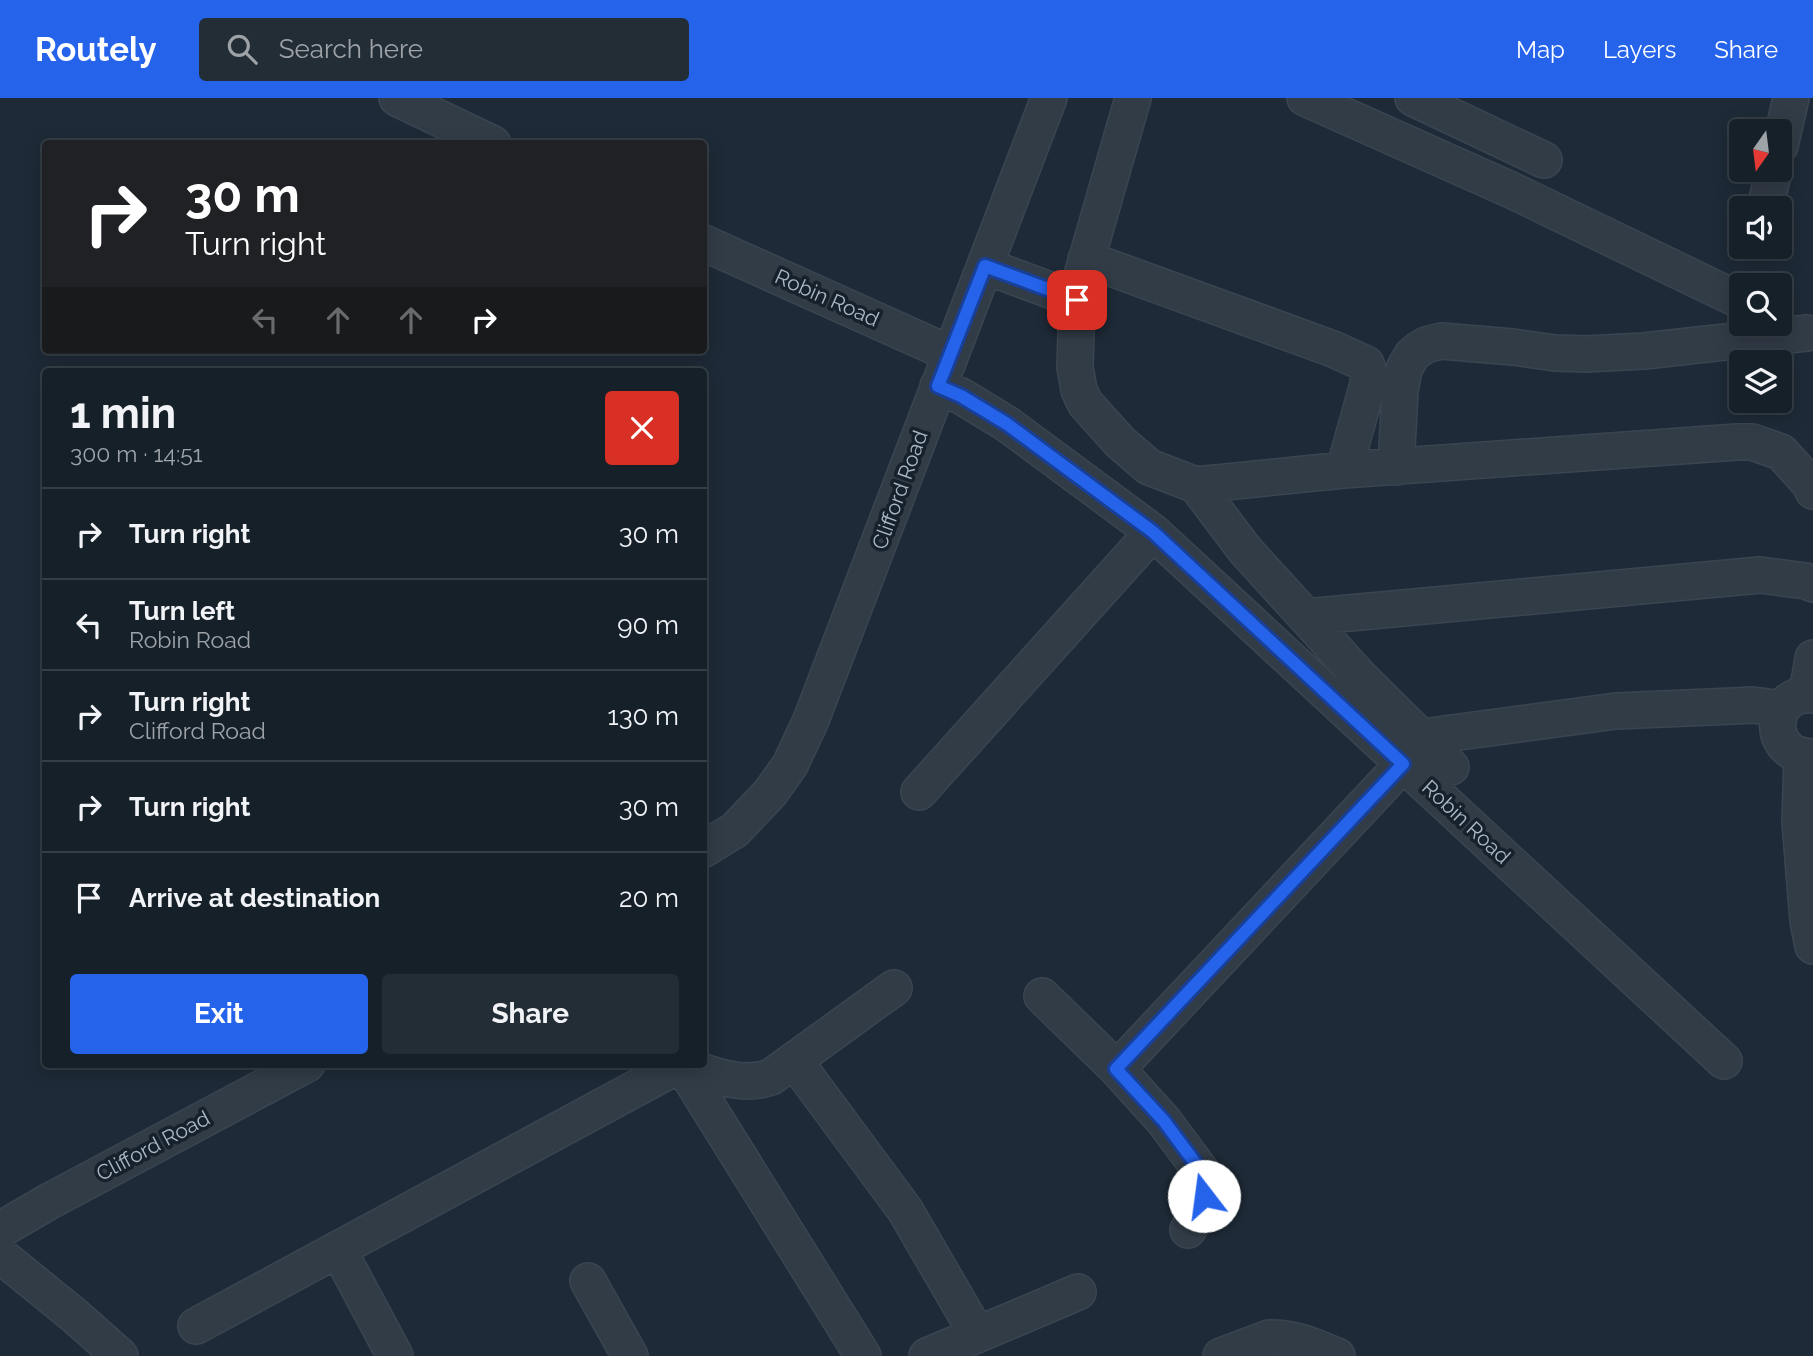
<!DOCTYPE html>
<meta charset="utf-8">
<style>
:root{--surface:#162029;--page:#232d35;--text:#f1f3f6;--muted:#9ea3a8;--line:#353e46;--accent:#2563eb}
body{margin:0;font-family:Raleway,sans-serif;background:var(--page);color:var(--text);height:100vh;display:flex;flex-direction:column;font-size:26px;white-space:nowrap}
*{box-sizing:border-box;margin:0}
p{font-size:23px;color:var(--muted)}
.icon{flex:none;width:38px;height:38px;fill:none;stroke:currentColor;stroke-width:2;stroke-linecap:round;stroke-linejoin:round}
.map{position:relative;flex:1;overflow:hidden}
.details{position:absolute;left:42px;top:270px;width:665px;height:700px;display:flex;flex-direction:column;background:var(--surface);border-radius:7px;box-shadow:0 4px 18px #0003,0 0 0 2px var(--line)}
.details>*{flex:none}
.hud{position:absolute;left:42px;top:42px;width:665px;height:214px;border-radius:7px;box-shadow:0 4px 18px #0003,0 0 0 2px var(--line);background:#202124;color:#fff;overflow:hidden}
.needle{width:46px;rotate:194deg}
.fabs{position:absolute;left:1729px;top:21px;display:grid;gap:14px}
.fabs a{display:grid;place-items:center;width:63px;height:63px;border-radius:7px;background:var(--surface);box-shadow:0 4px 18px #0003,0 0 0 2px var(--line);font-size:35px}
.pin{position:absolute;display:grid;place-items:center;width:60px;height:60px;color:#fff;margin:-30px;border-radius:14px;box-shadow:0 4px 10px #0006}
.me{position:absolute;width:77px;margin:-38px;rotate:345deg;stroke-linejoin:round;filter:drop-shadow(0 0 5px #0008)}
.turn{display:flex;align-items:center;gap:24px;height:147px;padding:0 28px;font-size:32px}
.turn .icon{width:91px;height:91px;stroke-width:2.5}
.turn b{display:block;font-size:49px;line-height:60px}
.lanes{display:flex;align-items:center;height:66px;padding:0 28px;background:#0003;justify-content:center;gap:35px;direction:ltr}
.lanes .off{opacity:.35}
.round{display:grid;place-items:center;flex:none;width:74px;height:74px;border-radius:7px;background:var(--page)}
.head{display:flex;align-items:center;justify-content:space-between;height:119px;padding:0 28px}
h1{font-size:42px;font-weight:700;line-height:52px}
.button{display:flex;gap:14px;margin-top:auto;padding:14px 28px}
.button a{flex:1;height:80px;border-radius:7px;background:var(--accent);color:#fff;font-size:28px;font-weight:700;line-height:80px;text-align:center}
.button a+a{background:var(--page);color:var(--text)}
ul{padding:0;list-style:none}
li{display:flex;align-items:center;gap:21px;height:91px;padding:0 28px;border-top:2px solid var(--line)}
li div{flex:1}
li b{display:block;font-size:26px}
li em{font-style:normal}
header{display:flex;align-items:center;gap:42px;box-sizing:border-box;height:98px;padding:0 35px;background:var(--accent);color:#fff}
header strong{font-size:33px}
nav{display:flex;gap:38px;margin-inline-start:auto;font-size:24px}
.search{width:490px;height:63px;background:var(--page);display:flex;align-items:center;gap:18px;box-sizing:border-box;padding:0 24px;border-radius:7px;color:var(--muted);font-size:26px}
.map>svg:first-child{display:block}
</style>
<header>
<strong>Routely</strong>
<div class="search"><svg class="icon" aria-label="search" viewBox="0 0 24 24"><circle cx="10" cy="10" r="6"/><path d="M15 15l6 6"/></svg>Search here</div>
<nav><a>Map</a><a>Layers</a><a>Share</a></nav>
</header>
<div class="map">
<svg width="1813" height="1258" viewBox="0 0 1813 1258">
<rect width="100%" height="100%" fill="#1e2a37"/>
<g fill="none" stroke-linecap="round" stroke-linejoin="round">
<defs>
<path id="minor" d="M397,0l96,46
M1305,0l206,92 230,111
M1413,0l131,62
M1780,48l11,-48
M1765,110l9,-38
M704,145l247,111
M1086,161l247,90 33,15 3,9 -1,11 -24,86
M985,168l92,34 -2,67 4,23 6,13 35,39 29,25 47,18 148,-15 393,-28h15l29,10 29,32 3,7
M1081,181l52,-181
M938,288l23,10 46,28 146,108 571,529
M1396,369l4,-76 4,-22 8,-14 6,-5 8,-5 15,-4 72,6 42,6 32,1 57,-3 163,-18
M1196,387l49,65 61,67 53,59 92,91
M1306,519l454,-42 46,6 7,3
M1807,596l6,-36
M1813,597c-45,-5 -49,62 0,62
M1422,639l194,-26 118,-5 19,-1 29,4
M1802,658l-2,66 8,99 5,25
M919,694l234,-260
M704,751l31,-19 35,-37 20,-28 21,-45 238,-622
M1042,898l75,73 47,52 37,50 3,25 -16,34
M794,962l111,150 72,124
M1117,971l286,-305
M0,1132l48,-28 259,-138
M338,1151l57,107
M0,1157l75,61 45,40
M588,1183l42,75
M196,1228l485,-262
M863,1258l-181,-291c29,9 59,23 89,12l123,-89
M927,1258l151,-64
M1221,1258l48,-18c25,-1 45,9 68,18"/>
</defs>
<use href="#minor" stroke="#3b4551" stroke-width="38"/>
<use href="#minor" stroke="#323c47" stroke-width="35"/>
</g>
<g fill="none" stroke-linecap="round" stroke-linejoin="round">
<defs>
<path id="route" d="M1077,202l-92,-34 -47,120 23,10 46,28 146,108 250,232 -287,305 48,52 37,50 3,25"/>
</defs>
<use href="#route" stroke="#184099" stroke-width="18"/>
<use href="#route" stroke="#2563eb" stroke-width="12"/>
</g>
<g text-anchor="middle" stroke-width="7" stroke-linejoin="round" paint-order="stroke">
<g font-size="21" fill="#abb7c5" stroke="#17212c">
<text transform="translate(827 200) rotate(24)" y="7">Robin Road</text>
<text transform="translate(900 392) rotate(-70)" y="7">Clifford Road</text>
<text transform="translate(1466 724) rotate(43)" y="7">Robin Road</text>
<text transform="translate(153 1048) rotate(-28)" y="7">Clifford Road</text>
</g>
</g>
</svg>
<div class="fabs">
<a><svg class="needle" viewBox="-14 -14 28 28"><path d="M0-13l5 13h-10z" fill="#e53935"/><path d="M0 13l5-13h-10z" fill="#9ea3a8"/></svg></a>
<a><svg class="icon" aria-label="sound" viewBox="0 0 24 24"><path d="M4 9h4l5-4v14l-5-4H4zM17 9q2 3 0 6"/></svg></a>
<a><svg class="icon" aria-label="search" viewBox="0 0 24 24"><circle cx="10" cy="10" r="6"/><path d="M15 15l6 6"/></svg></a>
<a><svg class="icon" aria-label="layers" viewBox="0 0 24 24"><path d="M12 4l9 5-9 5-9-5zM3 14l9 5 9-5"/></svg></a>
</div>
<div class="pin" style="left:1077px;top:202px;background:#d93025"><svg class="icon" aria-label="arrive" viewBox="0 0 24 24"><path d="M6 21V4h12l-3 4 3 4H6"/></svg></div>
<svg class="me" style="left:1204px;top:1098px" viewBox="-20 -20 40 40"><circle r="19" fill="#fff"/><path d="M0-13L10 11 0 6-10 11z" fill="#2563eb"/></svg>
<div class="hud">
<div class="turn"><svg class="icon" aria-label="right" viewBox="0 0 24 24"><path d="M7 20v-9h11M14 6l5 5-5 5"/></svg><div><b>30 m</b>Turn right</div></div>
<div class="lanes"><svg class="icon off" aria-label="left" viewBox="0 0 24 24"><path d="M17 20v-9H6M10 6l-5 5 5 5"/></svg><svg class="icon off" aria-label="ahead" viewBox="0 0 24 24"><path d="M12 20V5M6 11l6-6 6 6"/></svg><svg class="icon off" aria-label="ahead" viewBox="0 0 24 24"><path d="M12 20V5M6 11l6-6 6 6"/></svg><svg class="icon" aria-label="right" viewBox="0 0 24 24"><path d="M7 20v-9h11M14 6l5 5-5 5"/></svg></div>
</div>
<section class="details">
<div class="head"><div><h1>1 min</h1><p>300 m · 14:51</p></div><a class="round" style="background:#d93025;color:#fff"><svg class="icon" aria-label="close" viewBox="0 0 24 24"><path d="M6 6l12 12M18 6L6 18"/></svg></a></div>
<ul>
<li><svg class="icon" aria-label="right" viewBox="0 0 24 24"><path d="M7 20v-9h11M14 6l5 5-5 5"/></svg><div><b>Turn right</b></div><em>30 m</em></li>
<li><svg class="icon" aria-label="left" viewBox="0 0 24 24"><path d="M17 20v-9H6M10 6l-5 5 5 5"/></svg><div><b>Turn left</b><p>Robin Road</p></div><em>90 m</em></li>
<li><svg class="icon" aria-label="right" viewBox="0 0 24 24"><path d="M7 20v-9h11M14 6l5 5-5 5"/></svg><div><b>Turn right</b><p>Clifford Road</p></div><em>130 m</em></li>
<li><svg class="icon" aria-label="right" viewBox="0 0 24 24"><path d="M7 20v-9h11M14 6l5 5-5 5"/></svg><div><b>Turn right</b></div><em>30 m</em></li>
<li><svg class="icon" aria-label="arrive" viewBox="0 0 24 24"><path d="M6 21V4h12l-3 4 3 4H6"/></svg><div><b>Arrive at destination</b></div><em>20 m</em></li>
</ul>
<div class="button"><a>Exit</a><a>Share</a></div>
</section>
</div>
